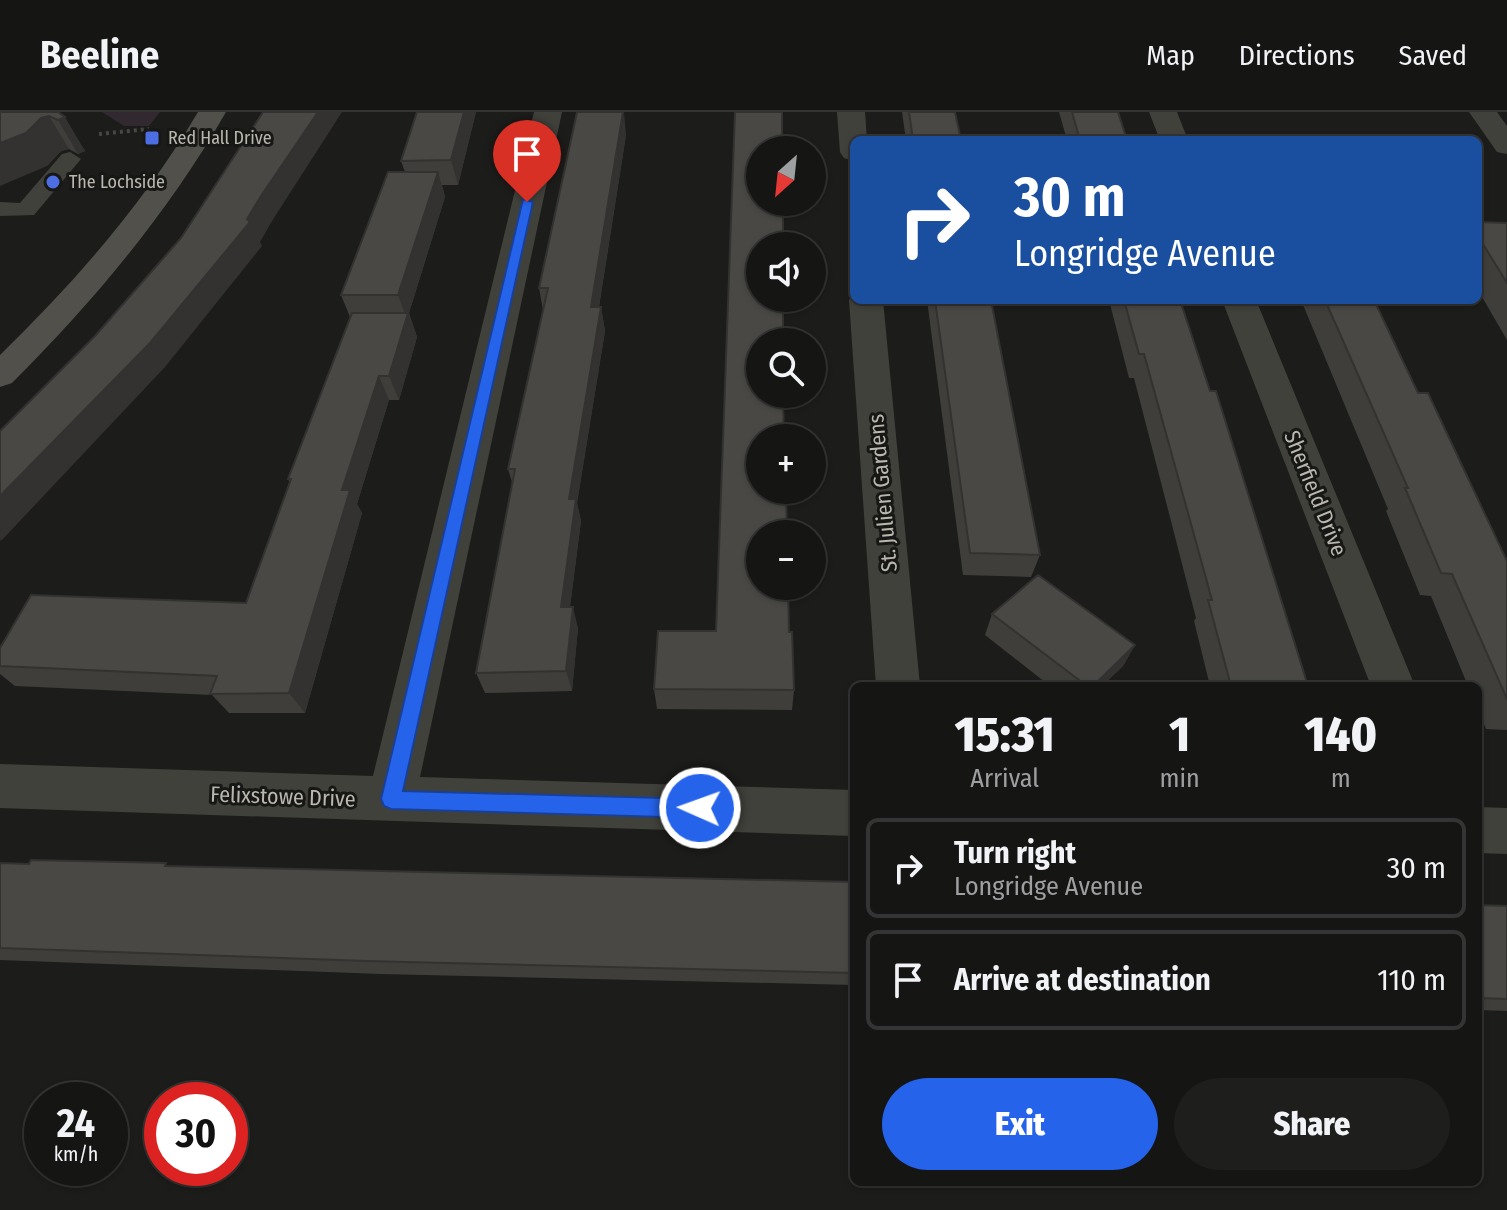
<!DOCTYPE html>
<meta charset="utf-8">
<style>
:root{--surface:#151514;--page:#1e1e1d;--text:#f1f3f6;--muted:#9d9fa0;--line:#343434;--accent:#2563eb}
body{margin:0;font-family:"Fira Sans Condensed",sans-serif;background:var(--page);color:var(--text);height:100vh;display:flex;flex-direction:column;font-size:30px;white-space:nowrap}
*{box-sizing:border-box;margin:0}
p{font-size:26px;color:var(--muted)}
.icon{flex:none;width:44px;height:44px;fill:none;stroke:currentColor;stroke-width:2;stroke-linecap:round;stroke-linejoin:round}
.map{position:relative;flex:1;overflow:hidden}
.drawer{position:absolute;left:850px;top:570px;width:632px;height:504px;display:flex;flex-direction:column;background:var(--surface);border-radius:12px;box-shadow:0 2px 6px #0004,0 0 0 2px var(--line)}
.drawer>*{flex:none}
.hud{position:absolute;left:850px;top:24px;width:632px;height:168px;border-radius:12px;box-shadow:0 2px 6px #0004,0 0 0 2px var(--line);background:#1a4fa0;color:#fff;overflow:hidden}
.needle{width:52px;rotate:207deg}
.buttons{position:absolute;left:746px;top:24px;display:grid;gap:16px}
.buttons a{display:grid;place-items:center;width:80px;height:80px;border-radius:50%;background:var(--surface);box-shadow:0 2px 6px #0004,0 0 0 2px var(--line);font-size:40px}
.speed{position:absolute;left:24px;top:970px;display:flex;gap:16px;font-size:40px;font-weight:700;text-align:center}
.speed>*{display:grid;place-content:center;width:104px;height:104px;border-radius:50%;background:var(--surface);box-shadow:0 2px 6px #0004,0 0 0 2px var(--line);line-height:1}
.speed small{font-size:20px;font-weight:400}
.speed .limit{border:12px solid #d22;background:#fff;color:#111}
.pin{position:absolute;display:grid;place-items:center;width:68px;height:68px;color:#fff;margin:-82px -34px;border-radius:50% 50% 50% 0;rotate:-45deg;box-shadow:0 0 8px #0007}
.pin .icon{rotate:45deg}
.me{position:absolute;width:88px;margin:-44px;rotate:272deg;stroke-linejoin:round;filter:drop-shadow(0 0 6px #0008)}
.turn{display:flex;align-items:center;gap:28px;height:168px;padding:0 32px;font-size:36px}
.turn .icon{width:104px;height:104px;stroke-width:2.5}
.turn b{display:block;font-size:56px;line-height:68px}
.eta{display:flex;justify-content:space-evenly;align-items:center;height:136px;text-align:center}
.eta b{font-size:48px;font-weight:800;line-height:56px}
.action{display:flex;gap:16px;margin-top:auto;padding:16px 32px}
.action a{flex:1;height:92px;border-radius:48px;background:var(--accent);color:#fff;font-size:32px;font-weight:800;line-height:92px;text-align:center}
.action a+a{background:var(--page);color:var(--text)}
ul{padding:0;list-style:none}
li{display:flex;align-items:center;gap:24px;height:100px;margin:0 16px 12px;padding:0 16px;border:4px solid var(--line);border-radius:12px}
li div{flex:1}
li b{display:block;font-size:30px}
li em{font-style:normal}
header{display:flex;align-items:center;gap:48px;box-sizing:border-box;height:112px;padding:0 40px;background:var(--surface);border-bottom:2px solid var(--line)}
header strong{font-size:38px}
nav{display:flex;gap:44px;margin-inline-start:auto;font-size:28px}
.map>svg:first-child{display:block}
</style>
<header>
<strong>Beeline</strong>
<nav><a>Map</a><a>Directions</a><a>Saved</a></nav>
</header>
<div class="map">
<svg width="1507" height="1098" viewBox="0 0 1507 1098">
<rect width="100%" height="100%" fill="#1c1c1a"/>
<path fill="#31292f" d="M102,0h58l-11,14h-25z"/>
<g fill="none" stroke-linecap="round" stroke-linejoin="round">
<path stroke="#484742" stroke-width="4" stroke-dasharray="3 4" stroke-linecap="butt" d="M99,22l50,-5"/>
<path fill="#41413c" fill-rule="evenodd" d="M70,40l11,7 -47,56 -34,1v-14l20,1 42,-49z"/>
<path fill="#41413c" fill-rule="evenodd" d="M534,0h28l-142,665 434,13v46l-854,-28v-44l373,12z
M837,0h28l2,28h-13v21l-10,-3 -4,-6z
M1149,0h28l11,28h-28z
M1469,0h28l10,14v28l-10,-2z
M854,181v7h29l37,386h-44l-27,-386z
M1222,188h34l159,386h-44z
M1478,695l29,1v46l-29,-1z"/>
<path fill="#51504a" fill-rule="evenodd" d="M198,0h28c-58,101 -132,189 -214,271l-12,4v-32c76,-74 144,-152 198,-243z"/>
</g>
<path fill="#3f3e3a" d="M0,0h58l27,39 -7,3 -9,-5 -8,2 -14,15z
M476,0l-18,73h-16l3,12 -36,116 8,24 -18,63h-10l-32,104 5,9 -57,200h-76l-17,-18 -197,-9 -15,-12v-26l246,-45 44,-120 -2,-4 62,-162 -9,-22 64,-123 -4,-11z
M902,0h53l6,28h-55z
M1059,0h59l9,28h-60z
M626,23l-27,172h2l4,24 -28,172 4,18 -11,86 8,21 -6,63 -87,2 -9,-20 36,-191 -4,-13 35,-159 -4,-22z
M1478,110l29,1v117l-29,-50z
M927,188h64l49,255 -9,22 -68,-2z
M1109,188h71l128,386h-98l-16,-65 2,-3 -62,-240h-5z
M1301,188h73l44,93 89,168v169l-21,-1 -8,-19v-24h-10l-37,-90 -11,-1 -34,-84 2,-2z
M760,230l29,290 5,58 -2,20 -135,-1 -3,-20 62,-58z
M992,502l143,31 -12,21 -21,20h-52l-65,-51z
M0,751l854,19v103l-473,-11 -381,-14z
M1478,793l29,1v105l-29,-1z"/>
<path fill="#333230" d="M318,0h24l-70,109 -12,21 2,4 -97,121 -164,174 -1,-2v-43l247,-277 14,-23z
M464,0h12l-18,73 -7,-25z
M624,0l2,23 -31,196 -4,-24z
M49,4l20,33 -8,2 -14,15 -47,20v-43l41,-25z
M65,5l20,34 -7,3 -20,-34z
M438,60l7,25 -36,116 8,24 -18,63 -10,-24 18,-57 -9,-24z
M601,195l4,24 -28,172 4,18 -14,108 -6,-22 8,-108z
M379,264l10,24 -32,104 5,9 -57,200 -16,-20 53,-203z
M573,495l5,21 -6,63 -6,-20z
M1135,533l-12,21 -21,20h-9z"/>
<path fill="#494844" stroke="#333230" stroke-width="2" d="M0,0h58l7,5 -7,3 -9,-4 -8,2 -15,15 -26,10z
M263,0h55l-57,84 -14,23 3,3 -100,121 -150,153v-65l95,-95 86,-98z
M417,0h47l-13,48 -50,1z
M577,0h46l-32,195h10l-32,192h7l-15,108h12l-7,64 -90,2 39,-204h-7l40,-181h-9z
M735,0h47v38h-22v52h23v44h-23v52h23v44h-23v52h23l1,44h-24v52h26l1,44h-27v52h28l1,46h3l2,58 -140,-1 4,-58h58z
M909,0h46l6,28h-48z
M1072,0h46l9,28h-47z
M388,60h50l-40,123h-57z
M1478,110l29,1v60l-29,-47z
M935,188h56l49,255 -70,-2z
M1124,188h56l30,91h6l92,295h-77l-23,-86h4l-68,-246h-5z
M1325,188h49l44,93h10l79,168v138l-55,-125 -11,-1 -36,-85h3z
M352,201h56l-19,63h-10l-37,114h8l-61,203 -79,1 7,-18 -217,-10v-18l31,-53 215,8 45,-124h-3z
M1038,463l97,70 -42,41h-6l-95,-72z
M31,748l135,3 -1,3 689,16v91l-488,-12 -366,-13v-85l29,1z
M1478,793l29,1v93l-29,-1z"/>
<path fill="#2563eb" stroke="#184099" stroke-width="2" d="M523,87l10,3 -130,589 297,8 7,3 3,6 -3,7 -7,3 -309,-9 -7,-3 -3,-7z"/>
<g fill="#4d6ee2" stroke="#171715" stroke-width="3">
<rect x="144" y="18" width="16" height="16" rx="4"/>
<circle cx="53" cy="70" r="8"/>
</g>
<g text-anchor="middle" stroke-width="6" stroke-linejoin="round" paint-order="stroke">
<g font-size="18" fill="#bab8ae" stroke="#171715" text-anchor="start">
<text x="168" y="32">Red Hall Drive</text>
<text x="69" y="76">The Lochside</text>
</g>
<g font-size="22" fill="#bab8ae" stroke="#171715">
<text transform="translate(882 381) rotate(-95)" y="8">St. Julien Gardens</text>
<text transform="translate(1316 381) rotate(68)" y="8">Sherfield Drive</text>
<text transform="translate(283 684) rotate(2)" y="8">Felixstowe Drive</text>
</g>
</g>
</svg>
<div class="buttons">
<a><svg class="needle" viewBox="-14 -14 28 28"><path d="M0-13l5 13h-10z" fill="#e53935"/><path d="M0 13l5-13h-10z" fill="#9d9fa0"/></svg></a>
<a><svg class="icon" aria-label="sound" viewBox="0 0 24 24"><path d="M4 9h4l5-4v14l-5-4H4zM17 9q2 3 0 6"/></svg></a>
<a><svg class="icon" aria-label="search" viewBox="0 0 24 24"><circle cx="10" cy="10" r="6"/><path d="M15 15l6 6"/></svg></a>
<a>+</a>
<a>−</a>
</div>
<div class="speed"><div>24<small>km/h</small></div><div class="limit">30</div></div>
<div class="pin" style="left:527px;top:90px;background:#d93025"><svg class="icon" aria-label="arrive" viewBox="0 0 24 24"><path d="M6 21V4h12l-3 4 3 4H6"/></svg></div>
<svg class="me" style="left:700px;top:696px" viewBox="-20 -20 40 40"><circle r="17" fill="#2563eb" stroke="#fff" stroke-width="3"/><path d="M0-11L8 9 0 5-8 9z" fill="#fff"/></svg>
<div class="hud">
<div class="turn"><svg class="icon" aria-label="right" viewBox="0 0 24 24"><path d="M7 20v-9h11M14 6l5 5-5 5"/></svg><div><b>30 m</b>Longridge Avenue</div></div>
</div>
<section class="drawer">
<div class="eta">
<div><b>15:31</b><p>Arrival</p></div>
<div><b>1</b><p>min</p></div>
<div><b>140</b><p>m</p></div>
</div>
<ul>
<li><svg class="icon" aria-label="right" viewBox="0 0 24 24"><path d="M7 20v-9h11M14 6l5 5-5 5"/></svg><div><b>Turn right</b><p>Longridge Avenue</p></div><em>30 m</em></li>
<li><svg class="icon" aria-label="arrive" viewBox="0 0 24 24"><path d="M6 21V4h12l-3 4 3 4H6"/></svg><div><b>Arrive at destination</b></div><em>110 m</em></li>
</ul>
<div class="action"><a>Exit</a><a>Share</a></div>
</section>
</div>
